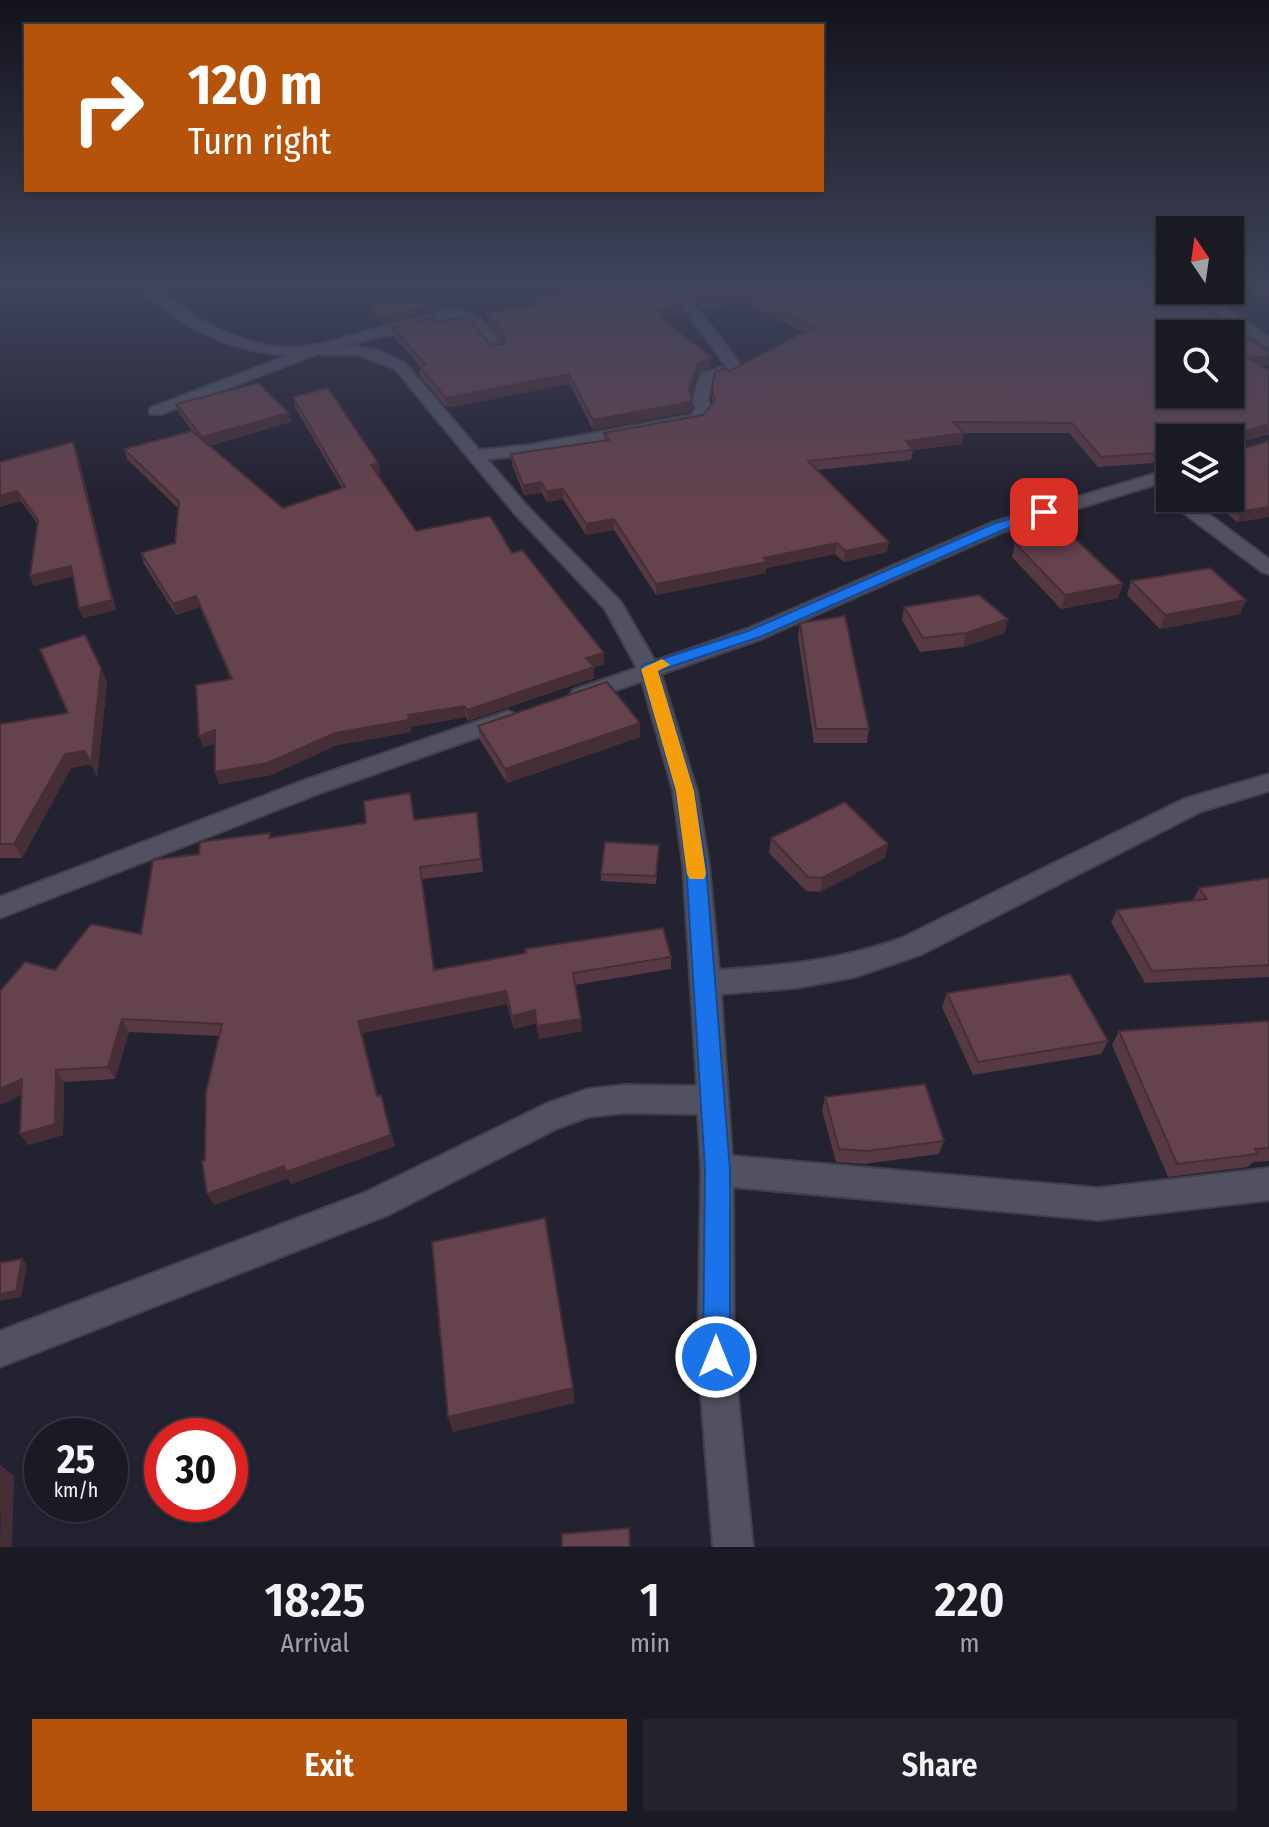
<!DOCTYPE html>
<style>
:root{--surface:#1a1a25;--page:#23232d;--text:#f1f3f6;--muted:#9fa1a7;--line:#383842;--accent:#b45309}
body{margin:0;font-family:"Fira Sans Condensed",sans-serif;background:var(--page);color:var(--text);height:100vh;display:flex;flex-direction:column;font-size:30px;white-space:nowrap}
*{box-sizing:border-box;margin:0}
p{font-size:26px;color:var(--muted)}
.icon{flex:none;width:44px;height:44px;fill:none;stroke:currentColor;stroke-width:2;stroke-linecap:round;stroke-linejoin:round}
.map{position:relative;height:1547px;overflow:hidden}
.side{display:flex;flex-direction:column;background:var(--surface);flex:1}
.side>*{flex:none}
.hud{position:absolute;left:24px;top:24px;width:800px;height:168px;border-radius:0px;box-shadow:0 2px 6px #0004,0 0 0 2px var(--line);background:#b45309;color:#fff;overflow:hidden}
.needle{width:52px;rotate:347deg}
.fabs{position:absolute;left:1156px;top:216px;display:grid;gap:16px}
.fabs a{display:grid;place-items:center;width:88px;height:88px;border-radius:0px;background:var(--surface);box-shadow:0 2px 6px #0004,0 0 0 2px var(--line);font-size:40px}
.speed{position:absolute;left:24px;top:1418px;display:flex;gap:16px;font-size:40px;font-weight:700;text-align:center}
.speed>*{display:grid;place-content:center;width:104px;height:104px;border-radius:50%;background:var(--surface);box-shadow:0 2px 6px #0004,0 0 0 2px var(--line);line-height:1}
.speed small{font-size:20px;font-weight:400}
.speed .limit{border:12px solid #d22;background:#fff;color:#111}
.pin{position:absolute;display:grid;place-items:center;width:68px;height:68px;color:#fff;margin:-34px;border-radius:16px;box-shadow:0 4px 12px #0006}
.me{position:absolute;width:88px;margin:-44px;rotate:0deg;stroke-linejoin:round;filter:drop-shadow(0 0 6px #0008)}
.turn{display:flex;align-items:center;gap:28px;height:168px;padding:0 32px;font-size:36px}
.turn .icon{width:104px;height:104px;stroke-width:2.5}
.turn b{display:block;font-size:56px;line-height:68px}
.eta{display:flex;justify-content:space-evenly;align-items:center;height:136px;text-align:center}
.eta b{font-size:48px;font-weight:600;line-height:56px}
.primary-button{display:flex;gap:16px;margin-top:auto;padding:16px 32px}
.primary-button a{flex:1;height:92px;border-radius:0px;background:var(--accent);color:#fff;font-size:32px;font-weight:600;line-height:92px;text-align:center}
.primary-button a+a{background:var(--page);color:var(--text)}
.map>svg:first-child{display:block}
</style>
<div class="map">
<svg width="1269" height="1547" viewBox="0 0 1269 1547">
<rect width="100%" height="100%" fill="#232231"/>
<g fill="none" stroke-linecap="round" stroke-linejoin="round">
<defs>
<path id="minor" d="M135,282h15c43,38 103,75 165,63 30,-6 58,-17 88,-24 18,-3 43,-13 60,-10 18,3 29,22 40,35v6h-10l-26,-31 -8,-3 -113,27 31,5 28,13 74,87 50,-5 162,-30 5,-7 -4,-7 8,-27 26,-8 -54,-73 11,-11h13l-10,11 57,75 -31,12 -4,21 4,7 -10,14 -173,33 -42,4 40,47 94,96 34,59 92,-32 244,-106 179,-54v11l-165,51 -244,108 -100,35 36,117 12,74 10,105c68,-5 118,-9 183,-32l282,-139 85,-25v17l-67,20 -280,143 -67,23 -59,11 -75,6 11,162 366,32 171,-20v32l-171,20 -365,-33 1,170 19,190h-40l-15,-190 3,-187 -3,-56 -73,-1 -37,4 -30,11 -170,87 -388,152v-36l366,-139 182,-89 40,-14 37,-4 72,1 -14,-221 -10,-74 -31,-110 -61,21 -8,-2 -3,-5 3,-5 64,-22 -32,-59 -90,-95 -120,-145 -37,-14 -41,-1 -155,60h-12v-6l139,-53c-58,-3 -116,-29 -154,-73z
M1181,290h16l72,47v11z
M1169,494l1,4h17l82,61v15l-7,-2 -93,-70 -3,-4z
M508,711l8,3 3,5 -3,5 -193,68 -323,126v-21l305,-117z"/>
</defs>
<use href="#minor" stroke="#403f4b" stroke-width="4"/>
<use href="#minor" fill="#525162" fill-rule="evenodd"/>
</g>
<path fill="#563943" d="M601,282h78l-6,7 11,16v9l-19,3v4l46,46 -14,6 -6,21 1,14 -3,4 -96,18 -23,-46 -123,24 -27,-32v-10l-26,-29 -2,-10 43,-5 55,22h14l-16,-21 -1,-10 47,-7v-9l68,-12z
M1230,282h39v21z
M690,284l570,82 9,5v63l-37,10 -1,5 38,68 -32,5 -28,-24h21l-60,-60v27l-3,-3 -69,5 -29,-34h-106l-1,11 -49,6 -2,10 -94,10 70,82 -43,10 -9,-8 -69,14v5l-110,22 -42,-65 -28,5 -23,-36 -16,3 -5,-9 -18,2 -12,-31 -1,-10 93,-13v-8l99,-18 9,-12v-13l17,-19 75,-39 -59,-29 -42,7 -13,-17z
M439,303l1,6 -58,14 -11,-13 -1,-6z
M293,397l85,66 2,11h-3l39,57 96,22 92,100v11l-10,3v11l-126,43 -2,-4 -56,10 1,5 -74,13 -66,30 -52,9 -4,-12v-29l-12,4 28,-67 -31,-73 -24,8 -32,-51 -3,-11 34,-10 4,-34 -52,-50 -3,-10 69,-17 -14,-19 -3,-9 113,9 2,9 -82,24 74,62 59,-20 -47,-81z
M73,442l4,9 39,159 -33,8 -4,-10 -6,-32 -39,10 -4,-10 7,-53 -16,-22 -21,6v-45z
M1015,543l103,55 -57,11 -49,-52z
M1131,581l115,19 -6,14 -80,15 -33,-34z
M904,607l101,26 -42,14 -43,5 -18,-32z
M800,623l69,106 -2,14h-53l-16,-106z
M107,682l-10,95 -6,-13 -20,4 -49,90h-22v-134l68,-11z
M478,726l162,11 -133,46 -27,-43z
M477,812l6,60 -61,7 12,91 237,-13v12l-96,16 7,46 -43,8 -3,-16 -22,6 -7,-25 -145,29 16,63 17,50 -104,38 -3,-6 -74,27 -9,-45 14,-124 -90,-4 -14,47 -51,3 -1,53 -35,10 -7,-50 -21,10v-114l55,-21 86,-36 58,-80 71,-21 1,5z
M771,838l117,6 -3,14 -65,34 -14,-1 -37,-38z
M659,845l-3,39 -55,-3v-7z
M1269,878v99l-124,6 -34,-61 6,-12 76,-10 6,-12z
M947,993l161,48 -7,13 -128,21 -31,-68z
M1269,1021v140l-16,1 -5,5 -80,10 -56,-132 7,-14z
M825,1097l119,44 -5,13 -75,10 -28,-2 -14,-52z"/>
<path fill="#462e37" d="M671,282h8l-10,11v-9z
M745,293v10l-42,7v-9z
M439,303l1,6 -58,14 -1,-6z
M684,305v9l-29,5v-9z
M1269,356v9l-26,3 4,-10z
M712,358l-1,9 -14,6 -8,27v-10l9,-27z
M569,374l1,10 -123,24 -1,-10z
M693,398l-1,10 -3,4 -96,18v-10z
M289,413l2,9 -86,25 -3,-10z
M1269,424l-1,9 -38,12 3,-10z
M964,433l-2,11 -57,7 1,-10z
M73,442l4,9 39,159 -33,8 -4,-10z
M378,463l2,11 -8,1 -1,-10z
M541,482l1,11 -18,2 -1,-10z
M563,489v10l-16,3 -1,-11z
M17,491l4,10 -21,6v-11z
M1269,507v10l-32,5 5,-11z
M614,519v11l-28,5v-11z
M889,542l-2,10 -43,10 1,-11z
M837,543l-2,11 -69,14v5l-110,22v-11l108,-26z
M71,566l4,10 -41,10 -4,-10z
M1123,584l-5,14 -57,11 4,-14z
M196,596l4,11 -24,8 -3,-11z
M1246,600l-6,14 -80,15 5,-14z
M1008,619l-3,14 -42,14 3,-14z
M604,653v11l-17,5 -1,-11z
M594,667v11l-126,43 -1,-11z
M101,668l6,14 -10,95 -6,-13 -20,4 -49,90 -8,-14z
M464,706l2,11 -56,10 1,5 -74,13 -66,30 -52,9 -4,-12 120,-39 73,-18z
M640,723v14l-133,46 -2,-14z
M215,730l4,12 -16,5 -4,-11z
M888,844l-3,14 -65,34 2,-14z
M506,991l1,13 -145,29 -4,-12z
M535,1010l1,13 -22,6 -2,-13z
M122,1019l7,13 -14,47 -7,-12z
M581,1019l1,12 -43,8 -2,-13z
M56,1070l8,12 -1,53 -35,10 -8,-11z
M22,1079l8,12 -30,14v-16z
M381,1095l14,51 -104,38 -3,-6 -74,27 -7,-11z
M22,1259l5,6 -6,32 -21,4v-7z
M573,1388l2,15 -122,29 -5,-15z
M2,1466l12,10 -2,71h-12z"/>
<path fill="#64424e" stroke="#462e37" stroke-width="2" fill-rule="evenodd" d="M607,282h64l-2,2 15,21 -29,5 10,8 -3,1 50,39 -14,5 -9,27 4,8 -3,4 -97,18 -24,-46 -123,24 -27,-32 7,-1 -34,-38 43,-10 -1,5 33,-5 23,27h14l1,-10 -18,-21 54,-9 -7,-7 75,-13z
M692,282h469l9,6v2h4l95,62v4l-22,2 22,13v53l-36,11 -2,14 4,2 34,-10v66l-27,4 -16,-13h4v-60h-60v14l-69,5 -29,-34 -119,-1 11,11 -58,8 7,9 -105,11 81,81 -44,9 -8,-8 -73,15 3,4 -111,22 -42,-65 -28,5 -23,-35 -17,2 -5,-9 -18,3 -12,-31 98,-14 -5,-7 99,-18 12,-15 -3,-10 3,-18 10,-4 4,3 85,-44 -69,-34 -42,8 -13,-17zM1170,334h60v60h-60z
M1250,282h19v10z
M439,303l-58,14 -11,-13z
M258,383l31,30 -87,24 -26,-33z
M328,388l50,75 -7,2 45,66 74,-15 22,37 10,-3 82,103 -18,5 8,9 -127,43 -3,-4 -56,9 1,5 -74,13 -67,30 -53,9v-42l-16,6 -3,-51 36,-6 -36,-83 -23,8 -32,-51 34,-10 4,-41 -55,-53 68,-18 91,77 62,-21 -52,-90z
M73,442l39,158 -33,8 -8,-42 -41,10 8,-56 -21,-29 -17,5v-34z
M1070,534l53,50 -58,11 -50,-52z
M1210,568l36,32 -81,15 -34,-34z
M979,595l29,24 -42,14 -43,5 -19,-31z
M845,616l24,113h-53l-16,-106z
M85,635l16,33 -10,96 -6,-13 -20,3 -51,90h-14v-120l68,-11 -28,-64z
M607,682l33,41 -135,46 -27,-43z
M410,793l4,27 63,-8 4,47 -61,8 14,103 92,-17 -1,-4 138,-21 8,29 -98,16 8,46 -44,7 -2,-16 -23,6 -6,-25 -148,30 19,75 4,-1 10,40 -105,37 -2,-6 -77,28 -5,-33 3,-1 1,-68 16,-68 -100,-5 -14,48 -52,3 -1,54 -35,10 2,-55 -22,10v-98l25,-29 30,8 36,-46 50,10 12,-74 46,-6 1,-12 70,-9 -1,5 97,-15 -2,-22z
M845,802l43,42 -66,34 -14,-1 -37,-39z
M605,842l54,3 -3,31 -55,-2z
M1269,878v87l-117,6 -35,-61 90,-11 -8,-11z
M1070,974l38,67 -130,21 -31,-69z
M1269,1021v127l-14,1 3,5 -81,10 -58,-133z
M925,1084l19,57 -77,10 -28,-2 -14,-52z
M545,1218l28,170 -125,29 -16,-175z
M22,1259l-6,32 -16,3v-31z
M2,1466l-2,48v-47z
M629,1528l1,19h-68v-13z"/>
<linearGradient id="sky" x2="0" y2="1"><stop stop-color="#13131b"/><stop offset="0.57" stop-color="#3f445a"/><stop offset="1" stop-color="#3f445a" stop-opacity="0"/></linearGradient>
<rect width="1269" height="498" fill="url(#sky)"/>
<path fill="#1a73e8" stroke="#114b97" stroke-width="2" d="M1044,508l5,1v6l-46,15 -243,107 -102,34 36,120 12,74 24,305v187l-4,10 -10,4 -9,-4 -4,-10 2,-187 -19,-305 -10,-74 -35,-122 2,-4 105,-34 245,-107z"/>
<path fill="#f59e0b" d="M662,659l8,6 -12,6 36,120 12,83 -2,5h-14l-3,-5 -11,-83 -35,-122z"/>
</svg>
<div class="fabs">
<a><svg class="needle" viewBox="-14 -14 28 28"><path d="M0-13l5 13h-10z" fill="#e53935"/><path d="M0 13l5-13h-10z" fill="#9fa1a7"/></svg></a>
<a><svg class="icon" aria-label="search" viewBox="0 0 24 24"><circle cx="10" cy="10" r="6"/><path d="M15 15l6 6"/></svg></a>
<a><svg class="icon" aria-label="layers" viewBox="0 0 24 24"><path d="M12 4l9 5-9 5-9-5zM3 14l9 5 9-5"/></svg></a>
</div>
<div class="speed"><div>25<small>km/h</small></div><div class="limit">30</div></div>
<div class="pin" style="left:1044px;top:512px;background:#d93025"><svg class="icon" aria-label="arrive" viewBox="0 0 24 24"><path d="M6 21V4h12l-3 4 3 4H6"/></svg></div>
<svg class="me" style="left:716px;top:1357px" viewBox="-20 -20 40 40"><circle r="17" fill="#1a73e8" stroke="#fff" stroke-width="3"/><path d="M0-11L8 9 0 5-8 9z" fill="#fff"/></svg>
<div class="hud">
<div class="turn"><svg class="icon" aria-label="right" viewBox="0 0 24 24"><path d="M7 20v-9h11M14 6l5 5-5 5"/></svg><div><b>120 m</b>Turn right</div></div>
</div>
</div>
<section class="side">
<div class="eta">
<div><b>18:25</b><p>Arrival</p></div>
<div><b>1</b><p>min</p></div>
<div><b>220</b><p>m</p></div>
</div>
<div class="primary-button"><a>Exit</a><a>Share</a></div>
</section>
